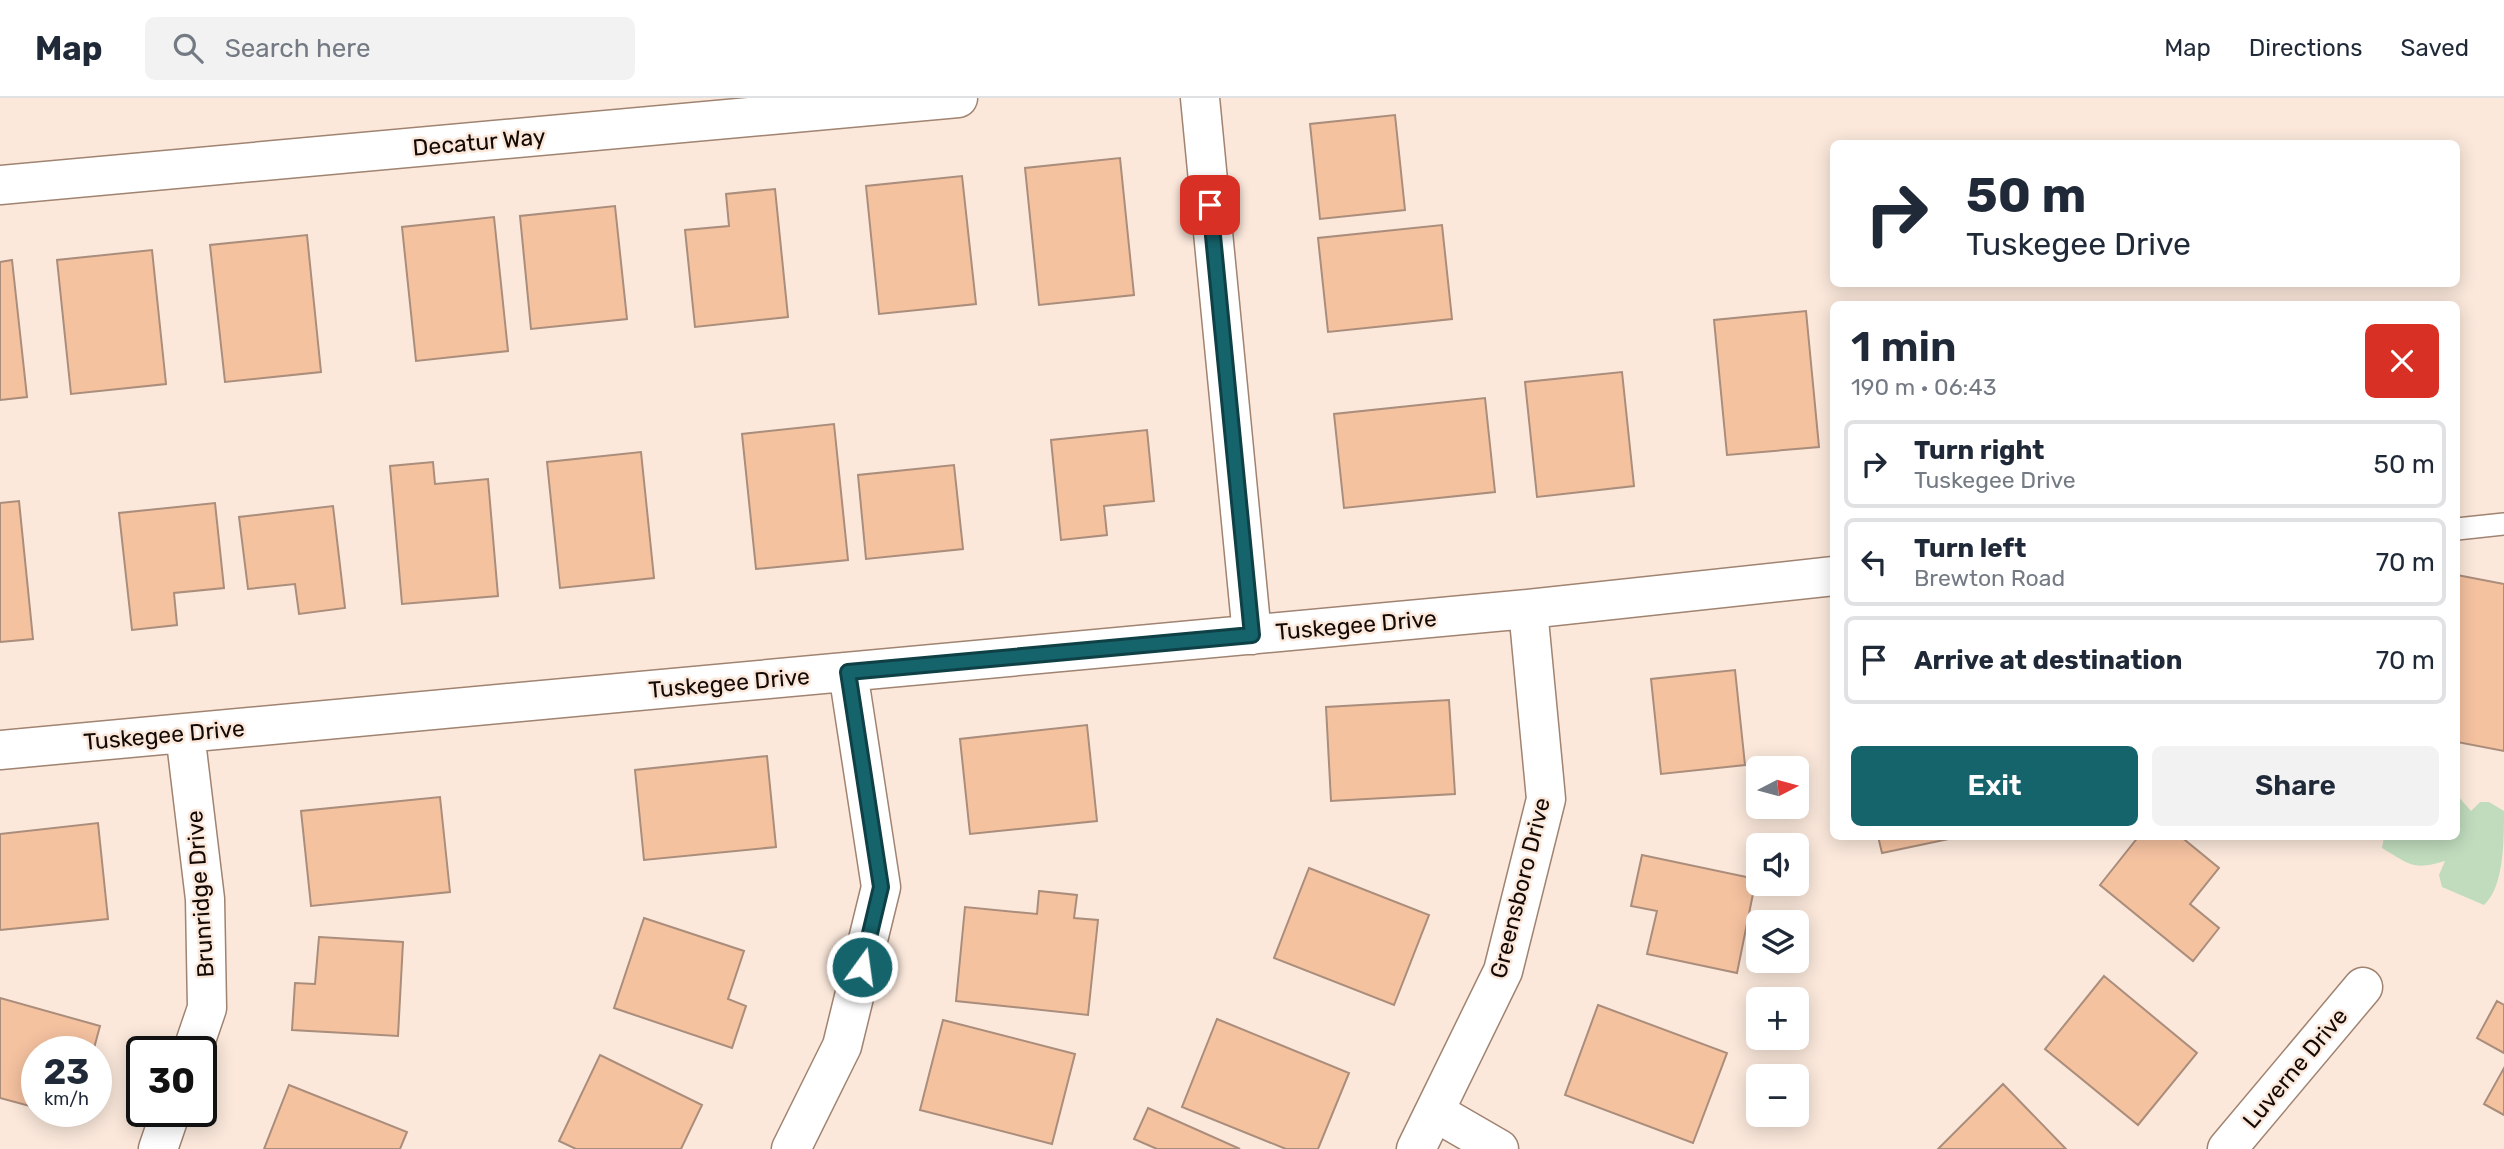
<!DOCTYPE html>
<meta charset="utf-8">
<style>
:root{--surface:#fff;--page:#f2f2f3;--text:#1f2937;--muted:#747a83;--line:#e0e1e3;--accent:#15636b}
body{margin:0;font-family:Rubik,sans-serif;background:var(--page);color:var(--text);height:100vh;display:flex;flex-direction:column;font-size:26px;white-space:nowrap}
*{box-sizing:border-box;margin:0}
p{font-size:23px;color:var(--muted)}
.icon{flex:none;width:38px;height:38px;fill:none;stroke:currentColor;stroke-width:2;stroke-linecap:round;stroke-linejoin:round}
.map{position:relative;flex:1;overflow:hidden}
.details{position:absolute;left:1830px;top:203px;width:630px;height:539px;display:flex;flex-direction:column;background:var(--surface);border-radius:10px;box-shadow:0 4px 18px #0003}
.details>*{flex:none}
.top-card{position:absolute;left:1830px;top:42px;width:630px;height:147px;border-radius:10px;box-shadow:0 4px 18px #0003;background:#fff;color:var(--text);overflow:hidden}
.needle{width:46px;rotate:84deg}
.tools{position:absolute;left:1746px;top:658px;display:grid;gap:14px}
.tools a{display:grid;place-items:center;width:63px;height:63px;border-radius:10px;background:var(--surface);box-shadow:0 4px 18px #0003;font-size:35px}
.speed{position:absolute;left:21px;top:938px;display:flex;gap:14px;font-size:35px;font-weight:700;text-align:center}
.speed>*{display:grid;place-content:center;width:91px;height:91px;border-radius:50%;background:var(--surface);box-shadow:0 4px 18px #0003;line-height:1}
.speed small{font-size:18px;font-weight:400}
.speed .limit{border:4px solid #111;border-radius:10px;background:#fff;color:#111}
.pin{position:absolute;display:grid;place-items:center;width:60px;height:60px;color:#fff;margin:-30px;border-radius:14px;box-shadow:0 4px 10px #0006}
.me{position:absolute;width:77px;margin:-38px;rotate:14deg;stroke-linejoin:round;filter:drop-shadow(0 0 5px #0008)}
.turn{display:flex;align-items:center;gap:24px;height:147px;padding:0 21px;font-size:32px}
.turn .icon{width:91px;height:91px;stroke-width:2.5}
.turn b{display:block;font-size:49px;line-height:60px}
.round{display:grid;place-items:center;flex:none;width:74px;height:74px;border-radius:10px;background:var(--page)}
.summary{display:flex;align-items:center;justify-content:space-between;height:119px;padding:0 21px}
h1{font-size:42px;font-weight:600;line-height:52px}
.button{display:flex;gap:14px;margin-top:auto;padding:14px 21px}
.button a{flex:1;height:80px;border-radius:10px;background:var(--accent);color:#fff;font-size:28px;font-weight:600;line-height:80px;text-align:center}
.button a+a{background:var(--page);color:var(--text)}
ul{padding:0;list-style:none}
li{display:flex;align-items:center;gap:21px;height:88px;margin:0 14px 10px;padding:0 7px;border:4px solid var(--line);border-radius:10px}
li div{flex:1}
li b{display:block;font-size:26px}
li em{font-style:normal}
header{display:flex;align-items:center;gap:42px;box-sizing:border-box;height:98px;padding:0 35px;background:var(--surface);border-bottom:2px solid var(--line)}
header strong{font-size:33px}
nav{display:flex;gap:38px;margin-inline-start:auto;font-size:24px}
.search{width:490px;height:63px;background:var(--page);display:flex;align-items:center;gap:18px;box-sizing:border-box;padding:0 24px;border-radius:10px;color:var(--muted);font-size:26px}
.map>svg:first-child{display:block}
</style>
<header>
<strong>Map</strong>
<div class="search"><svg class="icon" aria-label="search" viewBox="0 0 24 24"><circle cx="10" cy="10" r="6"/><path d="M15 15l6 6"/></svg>Search here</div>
<nav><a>Map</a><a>Directions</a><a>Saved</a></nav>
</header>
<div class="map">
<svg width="2504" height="1051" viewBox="0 0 2504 1051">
<rect width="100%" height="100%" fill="#fbe8db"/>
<path fill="#c0dcbd" d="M2457,697l14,16 9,-9h9l15,9c0,30 0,76 -20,94l-42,-18 -3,-12 6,-14c-32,10 -36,3 -63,-13l2,-11 73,-1z"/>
<path fill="#f5c2a0" stroke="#aa8d7b" stroke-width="2" d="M1395,17l10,95 -85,9 -10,-95z
M1120,60l14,137 -95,10 -14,-137z
M962,78l14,128 -97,10 -13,-128z
M775,91l13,128 -93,10 -10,-97 44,-4 -3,-32z
M615,108l12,113 -96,10 -11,-113z
M494,119l14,134 -92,10 -14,-134z
M1442,127l10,94 -124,13 -10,-94z
M307,137l14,137 -96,10 -15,-137z
M152,152l14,134 -95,10 -14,-134z
M12,162l15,137 -27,3v-138z
M1806,213l13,136 -92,8 -13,-135z
M1622,274l12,114 -97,11 -12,-115z
M1485,300l10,94 -151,16 -10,-94z
M834,326l14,136 -92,9 -14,-135z
M1147,332l7,71 -50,5 3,29 -46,5 -10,-100z
M641,354l13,126 -94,10 -13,-126z
M433,364l2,22 53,-5 10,117 -96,8 -12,-138z
M954,367l9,84 -97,10 -8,-84z
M19,403l14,138 -33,3v-139z
M215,405l9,85 -50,5 3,32 -45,5 -13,-117z
M333,408l12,102 -46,6 -4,-30 -47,5 -9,-72z
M2457,477l47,9v167l-47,-9z
M1735,572l10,95 -84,9 -10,-95z
M1449,602l6,94 -124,7 -5,-94z
M1087,627l10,96 -127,13 -10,-95z
M767,658l9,91 -132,13 -9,-90z
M440,699l10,95 -139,14 -10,-95z
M98,725l10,96 -108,11v-96z
M1878,738h85l-81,17z
M2139,738h41l39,32 -29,36 29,24 -26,33 -93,-76z
M1642,757l114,24 -19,94 -90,-19 10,-43 -26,-5z
M1309,770l120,47 -35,90 -120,-47z
M1039,793l38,4 -3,23 24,2 -10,95 -132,-14 9,-94 72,7z
M644,820l100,33 -16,48 18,7 -14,42 -118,-40z
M319,839l84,5 -5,94 -106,-6 3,-47 20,1z
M2104,878l93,77 -59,72 -93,-76z
M0,900l100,28 -7,26h-56v56l-37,-10z
M2497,903l7,4v48l-27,-15z
M1598,907l129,48 -34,90 -128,-48z
M1217,921l132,54 -31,76h-32l-104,-42z
M943,922l132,34 -23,90 -132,-34z
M600,957l102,50 -21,44h-105l-17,-8z
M2504,970v47l-20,-11z
M2003,986l63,65h-128z
M289,987l118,47 -7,17h-136z
M1148,1010l92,41h-83l-23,-10z"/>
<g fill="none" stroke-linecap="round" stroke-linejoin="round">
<defs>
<path id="lane" d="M2457,431l47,-5"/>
<path id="street" d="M1200,0l52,537
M0,87l958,-87
M185,635l20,166 2,109 -15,44
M0,652l1528,-141 306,-33
M1435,1014l64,37
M158,1051l13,-38
M791,1051l51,-103 39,-159 -33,-215
M1416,1051l87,-178 43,-172 -18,-190
M2227,1051l136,-162"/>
</defs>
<use href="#lane" stroke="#a08370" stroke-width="24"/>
<use href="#street" stroke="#a08370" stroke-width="41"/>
<use href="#lane" stroke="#fff" stroke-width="21"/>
<use href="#street" stroke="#fff" stroke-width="38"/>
</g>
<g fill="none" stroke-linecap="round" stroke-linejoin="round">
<defs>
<path id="route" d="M862,869l19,-80 -33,-215 404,-37 -42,-430"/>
</defs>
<use href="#route" stroke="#0e4046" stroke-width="18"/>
<use href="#route" stroke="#15636b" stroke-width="12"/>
</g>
<g text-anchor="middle" stroke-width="5" stroke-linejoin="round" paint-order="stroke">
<g font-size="23" fill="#140a05" stroke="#fbe8db">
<text transform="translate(479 44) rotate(-5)" y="8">Decatur Way</text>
<text transform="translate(1356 527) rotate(-5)" y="8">Tuskegee Drive</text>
<text transform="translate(729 585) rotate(-5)" y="8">Tuskegee Drive</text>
<text transform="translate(164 637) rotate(-5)" y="8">Tuskegee Drive</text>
<text transform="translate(1520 790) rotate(-76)" y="8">Greensboro Drive</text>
<text transform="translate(200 796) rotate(-94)" y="8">Brunridge Drive</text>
<text transform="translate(2295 970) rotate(-50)" y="8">Luverne Drive</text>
</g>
</g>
</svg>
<div class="tools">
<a><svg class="needle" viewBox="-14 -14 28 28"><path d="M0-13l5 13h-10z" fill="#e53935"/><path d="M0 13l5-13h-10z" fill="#747a83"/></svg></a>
<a><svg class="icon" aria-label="sound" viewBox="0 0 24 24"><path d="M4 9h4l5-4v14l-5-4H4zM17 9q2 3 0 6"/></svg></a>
<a><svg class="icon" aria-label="layers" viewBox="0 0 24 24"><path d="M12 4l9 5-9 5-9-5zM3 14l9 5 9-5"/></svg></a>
<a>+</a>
<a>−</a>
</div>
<div class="speed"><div>23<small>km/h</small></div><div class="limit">30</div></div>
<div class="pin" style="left:1210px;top:107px;background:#d93025"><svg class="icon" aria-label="arrive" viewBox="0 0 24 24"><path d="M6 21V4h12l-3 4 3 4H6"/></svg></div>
<svg class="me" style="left:862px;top:869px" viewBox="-20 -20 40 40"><circle r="17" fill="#15636b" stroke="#fff" stroke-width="3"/><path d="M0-11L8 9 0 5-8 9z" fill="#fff"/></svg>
<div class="top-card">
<div class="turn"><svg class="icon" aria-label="right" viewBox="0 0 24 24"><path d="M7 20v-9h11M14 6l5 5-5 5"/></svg><div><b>50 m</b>Tuskegee Drive</div></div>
</div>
<section class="details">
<div class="summary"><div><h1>1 min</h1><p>190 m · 06:43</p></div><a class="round" style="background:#d93025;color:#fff"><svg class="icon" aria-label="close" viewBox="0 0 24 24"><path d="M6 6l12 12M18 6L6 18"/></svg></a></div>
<ul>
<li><svg class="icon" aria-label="right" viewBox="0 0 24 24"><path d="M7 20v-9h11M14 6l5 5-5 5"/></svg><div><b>Turn right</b><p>Tuskegee Drive</p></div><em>50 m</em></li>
<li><svg class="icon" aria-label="left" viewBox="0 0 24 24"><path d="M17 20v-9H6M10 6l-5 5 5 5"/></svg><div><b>Turn left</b><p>Brewton Road</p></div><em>70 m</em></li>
<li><svg class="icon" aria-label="arrive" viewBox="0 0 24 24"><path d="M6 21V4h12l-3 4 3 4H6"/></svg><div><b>Arrive at destination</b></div><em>70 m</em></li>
</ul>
<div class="button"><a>Exit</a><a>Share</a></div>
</section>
</div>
